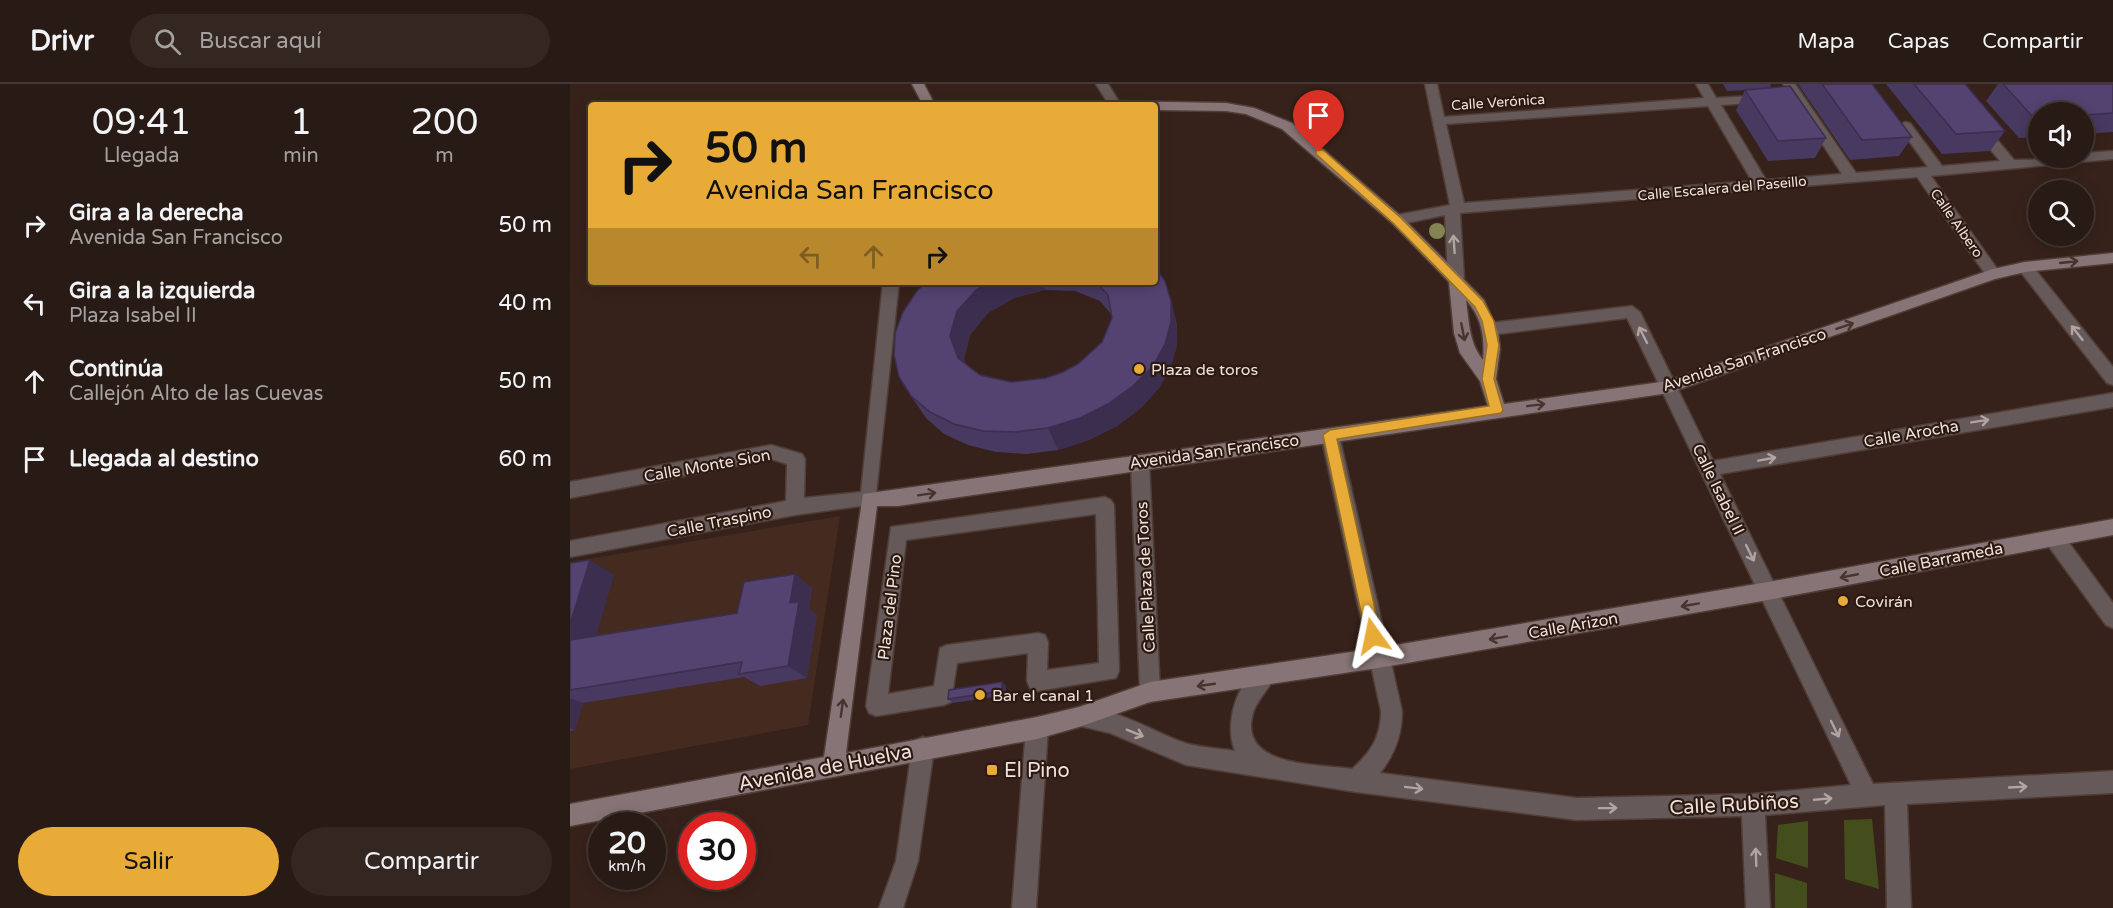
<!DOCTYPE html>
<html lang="es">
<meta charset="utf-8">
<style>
:root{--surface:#281a14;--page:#342722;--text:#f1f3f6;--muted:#a5a1a0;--line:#443834;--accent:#e8ab37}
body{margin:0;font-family:"Varela Round",sans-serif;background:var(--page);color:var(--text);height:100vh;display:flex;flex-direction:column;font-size:22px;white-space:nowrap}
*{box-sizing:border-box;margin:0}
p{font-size:20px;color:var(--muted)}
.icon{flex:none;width:33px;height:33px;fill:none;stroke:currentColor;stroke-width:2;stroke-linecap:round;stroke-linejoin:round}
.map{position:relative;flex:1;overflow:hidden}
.panel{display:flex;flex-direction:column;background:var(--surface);width:570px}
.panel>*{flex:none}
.guide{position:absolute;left:18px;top:18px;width:570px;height:183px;border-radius:6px;box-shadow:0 3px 15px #0003,0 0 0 2px var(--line);background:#e8ab37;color:#111;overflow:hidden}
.controls{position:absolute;left:1458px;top:18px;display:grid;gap:12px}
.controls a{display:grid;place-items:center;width:66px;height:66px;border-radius:50%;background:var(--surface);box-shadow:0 3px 15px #0003,0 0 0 2px var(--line);font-size:30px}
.speed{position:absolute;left:18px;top:728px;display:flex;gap:12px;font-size:30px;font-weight:700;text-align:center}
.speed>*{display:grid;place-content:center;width:78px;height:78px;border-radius:50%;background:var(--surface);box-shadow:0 3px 15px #0003,0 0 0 2px var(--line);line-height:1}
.speed small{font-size:15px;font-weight:400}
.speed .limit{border:9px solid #d22;background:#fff;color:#111}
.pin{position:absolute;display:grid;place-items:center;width:51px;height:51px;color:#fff;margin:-62px -26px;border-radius:50% 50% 50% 0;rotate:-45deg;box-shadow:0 0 6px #0007}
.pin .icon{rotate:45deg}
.me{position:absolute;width:66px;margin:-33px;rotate:348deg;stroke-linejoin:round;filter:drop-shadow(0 0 4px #0008)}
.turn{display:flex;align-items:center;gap:21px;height:126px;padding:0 18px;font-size:27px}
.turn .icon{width:78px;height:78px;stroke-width:2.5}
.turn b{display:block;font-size:42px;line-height:51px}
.lanes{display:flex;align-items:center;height:57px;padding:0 18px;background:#0003;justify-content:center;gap:30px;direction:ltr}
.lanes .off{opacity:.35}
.eta{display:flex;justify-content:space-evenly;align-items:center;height:102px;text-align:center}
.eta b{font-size:36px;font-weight:600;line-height:42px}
.button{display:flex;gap:12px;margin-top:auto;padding:12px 18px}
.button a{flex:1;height:69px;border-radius:36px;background:var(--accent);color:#111;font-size:24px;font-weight:600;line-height:69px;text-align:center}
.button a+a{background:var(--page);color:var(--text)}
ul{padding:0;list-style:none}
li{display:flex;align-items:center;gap:18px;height:78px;padding:0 18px}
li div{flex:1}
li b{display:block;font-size:22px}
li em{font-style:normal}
header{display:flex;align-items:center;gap:36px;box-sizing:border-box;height:84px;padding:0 30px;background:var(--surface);border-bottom:2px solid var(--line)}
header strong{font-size:28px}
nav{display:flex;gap:33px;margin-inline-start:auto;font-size:21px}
.search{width:420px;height:54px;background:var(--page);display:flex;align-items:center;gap:15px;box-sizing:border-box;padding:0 21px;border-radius:33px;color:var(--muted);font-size:22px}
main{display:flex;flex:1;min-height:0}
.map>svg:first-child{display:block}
</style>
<header>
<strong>Drivr</strong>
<div class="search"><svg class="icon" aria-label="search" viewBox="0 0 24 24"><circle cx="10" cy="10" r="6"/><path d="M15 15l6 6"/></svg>Buscar aquí</div>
<nav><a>Mapa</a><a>Capas</a><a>Compartir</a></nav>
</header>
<main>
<section class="panel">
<div class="eta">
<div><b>09:41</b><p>Llegada</p></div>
<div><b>1</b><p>min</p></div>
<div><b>200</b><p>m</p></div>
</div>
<ul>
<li><svg class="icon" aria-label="right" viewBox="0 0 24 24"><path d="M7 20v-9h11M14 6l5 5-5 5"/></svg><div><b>Gira a la derecha</b><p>Avenida San Francisco</p></div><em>50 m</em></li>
<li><svg class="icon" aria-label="left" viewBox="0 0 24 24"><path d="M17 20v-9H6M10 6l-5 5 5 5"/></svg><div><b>Gira a la izquierda</b><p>Plaza Isabel II</p></div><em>40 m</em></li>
<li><svg class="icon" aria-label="ahead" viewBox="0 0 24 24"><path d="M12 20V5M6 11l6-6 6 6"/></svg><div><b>Continúa</b><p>Callejón Alto de las Cuevas</p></div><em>50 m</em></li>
<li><svg class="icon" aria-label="arrive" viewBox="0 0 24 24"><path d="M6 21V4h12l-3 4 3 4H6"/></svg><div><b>Llegada al destino</b></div><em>60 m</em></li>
</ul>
<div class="button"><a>Salir</a><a>Compartir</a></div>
</section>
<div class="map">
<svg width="1543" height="824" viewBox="0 0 1543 824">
<rect width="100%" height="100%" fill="#36221a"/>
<path fill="#442a1f" d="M270,432l-32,209 -238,44v-207z"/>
<path fill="#444e1d" d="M1302,735l7,70 -34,-10 -1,-59z
M1238,737v47l-32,-10 2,-33z
M1205,789l32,10v25h-32z"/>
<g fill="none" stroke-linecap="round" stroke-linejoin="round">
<defs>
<path id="street" d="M526,0h12l13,21h-12z
M855,0h12l7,33 260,-19 -8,-14h12l8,14 53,-3v6l-4,1 -44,3 45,75 76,-6 -59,-90h12l61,89 72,-6 -30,-41 7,-4 5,1 32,43 58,-5 -28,-34 7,-4 5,1 30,36 70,-2v-5l29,-2v8l-182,17 67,94 3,4 -8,5 -5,-1 -71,-101 -457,36 4,65 -8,5 -8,-5 -3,-63 -48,10 -7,-5 7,-5 53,-10zM1138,22l44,75 -288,22 -18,-79z
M1455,178l5,1 83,104v18l-6,-2 -87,-112 -2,-4 2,-4z
M313,198h16l-24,222 -80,11 -225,42v-16l216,-40 1,-37 -16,-5 -201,39v-16l201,-37 31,9 3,5 -1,39 57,-6z
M1062,222l8,6 73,149 400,-68v14l-393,67 153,310 240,-13v22l-206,11 4,104h-24l-2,-103 -120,10 5,93h-24l-4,-92 -165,4 -221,-28 -170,-27 -76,-32 -38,-9 -3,-7 3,-7c28,-12 84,24 113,33 16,5 34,5 50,8 -11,-25 1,-73 29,-84l7,3 3,7c-5,13 -17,22 -21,36 -16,54 64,51 99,56 19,-17 29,-32 29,-58l-60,-276 3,-5h12l3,5 63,276c0,24 -7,43 -22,62l197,25 176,-4 98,-9 -224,-467 -137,17 -8,-6 8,-6z
M570,371l6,2 3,5 11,230 -3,7 -7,3 -7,-3 -3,-7 -9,-230 3,-5z
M535,413l6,3 3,5 5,166 -3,7 -79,13 -7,-3 -3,-7 1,-28 -71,10 -6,39 -7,3 -68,11 -7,-3 -3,-7 25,-179zM526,430l3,149 -52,7 1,-28 -3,-7 -7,-2 -91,12 -7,3 -6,38 -46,8 18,-154z
M1484,446l7,2 52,71v25l-7,-3 -59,-81 -2,-6 2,-6z
M467,633l7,4 4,7 -12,180h-24l14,-180 4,-7z
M353,653l8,3 3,8 -16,113 -15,47h-24l17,-47 16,-113 3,-8z"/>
<path id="secondary" d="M342,0h12l11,21h-12z
M537,17l119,2 28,5 38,15 110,94 82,83 14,32 2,17 -4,30 8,25 164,-23 325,-112 32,-7 88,-9v10l-88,9 -30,7 -326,114 -771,113h-21l-31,247 191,-36 42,-10 71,-25 228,-34 390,-66 345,-63v16l-345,65 -390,68 -228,34 -71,25 -42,12 -467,87v-22l254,-47 39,-263 625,-88 -8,-25 -20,-28 -6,-20 -5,-51 -57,-59 -110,-94 -36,-15 -20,-3 -71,-1v-5h-54zM896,216c16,17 19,38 17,60 -14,-17 -14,-38 -17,-60z"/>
</defs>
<use href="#street" stroke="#503d35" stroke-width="3"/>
<use href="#secondary" stroke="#503d35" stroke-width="3"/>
<use href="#street" fill="#65595a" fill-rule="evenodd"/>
<use href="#secondary" fill="#877476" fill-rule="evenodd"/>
</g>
<circle fill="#838454" cx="867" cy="147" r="8"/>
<path fill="#483960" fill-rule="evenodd" d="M1153,0h48l-1,4 56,50 -11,20 -47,3 -32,-51 9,-20 -18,1z
M1228,0h74l40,53 -13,19 -49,4z
M1316,0h79l40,47 -15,20 -48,3z
M1428,0h115v48l-29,2v-22h-46v25l-19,1 -33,-37z
M356,198h229l16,19 6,24v20l-6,22 -12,21 -18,20 -24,18 -28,14 -31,10 -31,4 -31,-2 -28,-7 -24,-11 -18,-16 -15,-22zM475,206l30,1 25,10 11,13 1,4 -10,24 -24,22 -15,8 -17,6 -35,4 -31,-7 -14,-11 -2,-5 6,-24 18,-22 26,-15z
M0,479l44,12 -18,60 141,-22 58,-39 17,14 -3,21 8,6 -10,63 -47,8 -16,-9 -161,26 -8,27 -5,1z
M436,602v9l-53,8 -5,-4z"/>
<path fill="#3b2e4e" d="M419,198h53l3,8 -31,8 -26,15 -18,22 -6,24 8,22 -14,-23 -8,-22 7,-25 19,-21z
M601,217l6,24v20l-6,22 -12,21 -18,20 -24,18 -28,14 -31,10 -10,-22z
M20,476l24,15 -23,78 -21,-10v-19z
M225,490l17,14 -3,21 8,6 -10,63 -19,-12 2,-63z
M432,598l4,4v9l-4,-4z
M0,614l13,5 -8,27 -5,-2z"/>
<path fill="#544270" stroke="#3b2e4e" stroke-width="1.5" d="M1252,0h50l40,53 -50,3z
M1344,0h51l40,47 -49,3z
M1433,0h110v29l-29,2v-3h-46v6h-4z
M1220,2l36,52 -48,3 -33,-51z
M585,183l10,14 6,20v21l-6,22 -12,22 -20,20 -25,18 -28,14 -32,10 -33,4 -32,-1 -29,-7 -24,-12 -19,-16 -12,-19 -5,-22 1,-22 8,-21 14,-21 9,-9h63l-13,8 -19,21 -7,25 8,22 22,17 31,7 35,-4 17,-6 15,-8 24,-22 10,-24 -4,-23 -12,-13h59z
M20,476l-20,64v-61z
M225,490l-5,29 9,-1 -11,64 -49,8 3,-12 -172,28v-50l167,-27 7,-31z
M432,598v9l-54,8 1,-9z"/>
<defs><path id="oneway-shaft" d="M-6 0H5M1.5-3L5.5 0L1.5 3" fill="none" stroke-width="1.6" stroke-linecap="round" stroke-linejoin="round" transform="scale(1.5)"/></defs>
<g stroke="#b1a4a1">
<use href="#oneway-shaft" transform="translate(884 160) rotate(-94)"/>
<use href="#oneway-shaft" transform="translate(1507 249) rotate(-128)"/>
<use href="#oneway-shaft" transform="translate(1073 251) rotate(-117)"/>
<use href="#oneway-shaft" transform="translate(1410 337) rotate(-9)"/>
<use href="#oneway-shaft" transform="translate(1197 375) rotate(-10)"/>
<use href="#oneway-shaft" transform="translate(1180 469) rotate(64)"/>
<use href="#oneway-shaft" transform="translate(1265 645) rotate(64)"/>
<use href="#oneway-shaft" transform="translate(565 649) rotate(22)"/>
<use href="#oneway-shaft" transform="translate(1448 703) rotate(-3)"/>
<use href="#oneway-shaft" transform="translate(844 704) rotate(7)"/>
<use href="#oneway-shaft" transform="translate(1253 715) rotate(-5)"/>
<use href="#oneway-shaft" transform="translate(1038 724) rotate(-1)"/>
<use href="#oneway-shaft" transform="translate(1186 773) rotate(-92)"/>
</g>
<g stroke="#47342f">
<use href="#oneway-shaft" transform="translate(1499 178) rotate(-6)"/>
<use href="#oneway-shaft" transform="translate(1275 242) rotate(-19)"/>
<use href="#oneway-shaft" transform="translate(893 248) rotate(79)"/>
<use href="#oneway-shaft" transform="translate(966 321) rotate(-7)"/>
<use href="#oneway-shaft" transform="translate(357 410) rotate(-9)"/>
<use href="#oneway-shaft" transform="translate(1279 492) rotate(169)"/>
<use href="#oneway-shaft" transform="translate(1120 521) rotate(170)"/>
<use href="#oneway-shaft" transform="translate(928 554) rotate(170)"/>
<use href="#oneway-shaft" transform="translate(636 601) rotate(172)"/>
<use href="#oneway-shaft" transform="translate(272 624) rotate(-82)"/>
</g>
<path fill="#e8ab37" stroke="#976f24" stroke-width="1.5" d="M746,66h7l78,68 82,83 11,20 5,24 -5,34 9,31 -2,3 -164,26 44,197 -2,5 -6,2 -5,-2 -2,-5 -43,-201 7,-5 159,-24 -7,-27 5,-34 -5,-24 -7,-14 -82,-84 -77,-69z"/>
<g fill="#e8ab37" stroke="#2c1911" stroke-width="2">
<circle cx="569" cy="285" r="6"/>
<circle cx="1273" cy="517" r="6"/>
<circle cx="410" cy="611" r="6"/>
<rect x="416" y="680" width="12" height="12" rx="3"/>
</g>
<g text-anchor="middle" stroke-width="4.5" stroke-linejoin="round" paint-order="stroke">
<g font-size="14" fill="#efe1db" stroke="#2c1911">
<text transform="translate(928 18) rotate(-4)" y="5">Calle Verónica</text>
<text transform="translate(1152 104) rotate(-5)" y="5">Calle Escalera del Paseillo</text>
<text transform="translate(1387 139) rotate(55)" y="5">Calle Albero</text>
</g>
<g font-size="16" fill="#efe1db" stroke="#2c1911">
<text transform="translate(1174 275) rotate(-18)" y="6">Avenida San Francisco</text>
<text transform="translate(1341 349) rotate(-10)" y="6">Calle Arocha</text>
<text transform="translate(644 367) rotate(-8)" y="6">Avenida San Francisco</text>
<text transform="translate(137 381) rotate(-10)" y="6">Calle Monte Sion</text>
<text transform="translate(1149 405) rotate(64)" y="6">Calle Isabel II</text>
<text transform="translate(149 437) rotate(-11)" y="6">Calle Traspino</text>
<text transform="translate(1371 475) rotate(-11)" y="6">Calle Barrameda</text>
<text transform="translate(575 493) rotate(-93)" y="6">Calle Plaza de Toros</text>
<text transform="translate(319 523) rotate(-83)" y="6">Plaza del Pino</text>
<text transform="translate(1003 541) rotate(-10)" y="6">Calle Arizon</text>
</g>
<g font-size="16" fill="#efe1db" stroke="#2c1911" text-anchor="start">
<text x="581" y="291">Plaza de toros</text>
<text x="1285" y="523">Covirán</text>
<text x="422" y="617">Bar el canal 1</text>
</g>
<g font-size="20" fill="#efe1db" stroke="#2c1911">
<text transform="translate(255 683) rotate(-11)" y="7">Avenida de Huelva</text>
<text transform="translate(1164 720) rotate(-3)" y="7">Calle Rubiños</text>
</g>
<g font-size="20" fill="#efe1db" stroke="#2c1911" text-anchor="start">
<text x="434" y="693">El Pino</text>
</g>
</g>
</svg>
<div class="controls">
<a><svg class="icon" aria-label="sound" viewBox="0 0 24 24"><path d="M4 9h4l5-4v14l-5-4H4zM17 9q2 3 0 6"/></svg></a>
<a><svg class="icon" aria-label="search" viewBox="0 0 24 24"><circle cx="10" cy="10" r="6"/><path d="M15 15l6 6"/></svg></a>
</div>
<div class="speed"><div>20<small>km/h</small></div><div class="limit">30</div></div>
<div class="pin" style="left:749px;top:68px;background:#d93025"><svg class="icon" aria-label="arrive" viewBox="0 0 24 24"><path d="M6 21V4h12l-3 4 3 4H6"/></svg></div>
<svg class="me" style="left:803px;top:552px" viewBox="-20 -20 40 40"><path d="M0-17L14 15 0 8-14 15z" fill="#e8ab37" stroke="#fff" stroke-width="4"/></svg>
<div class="guide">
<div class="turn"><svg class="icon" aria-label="right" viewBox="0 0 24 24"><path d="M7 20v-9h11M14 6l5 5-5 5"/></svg><div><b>50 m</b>Avenida San Francisco</div></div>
<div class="lanes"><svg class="icon off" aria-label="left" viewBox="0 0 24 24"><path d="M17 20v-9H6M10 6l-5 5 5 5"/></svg><svg class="icon off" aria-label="ahead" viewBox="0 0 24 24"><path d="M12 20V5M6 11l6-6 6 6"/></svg><svg class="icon" aria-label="right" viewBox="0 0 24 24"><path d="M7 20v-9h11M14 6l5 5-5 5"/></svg></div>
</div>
</div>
</main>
